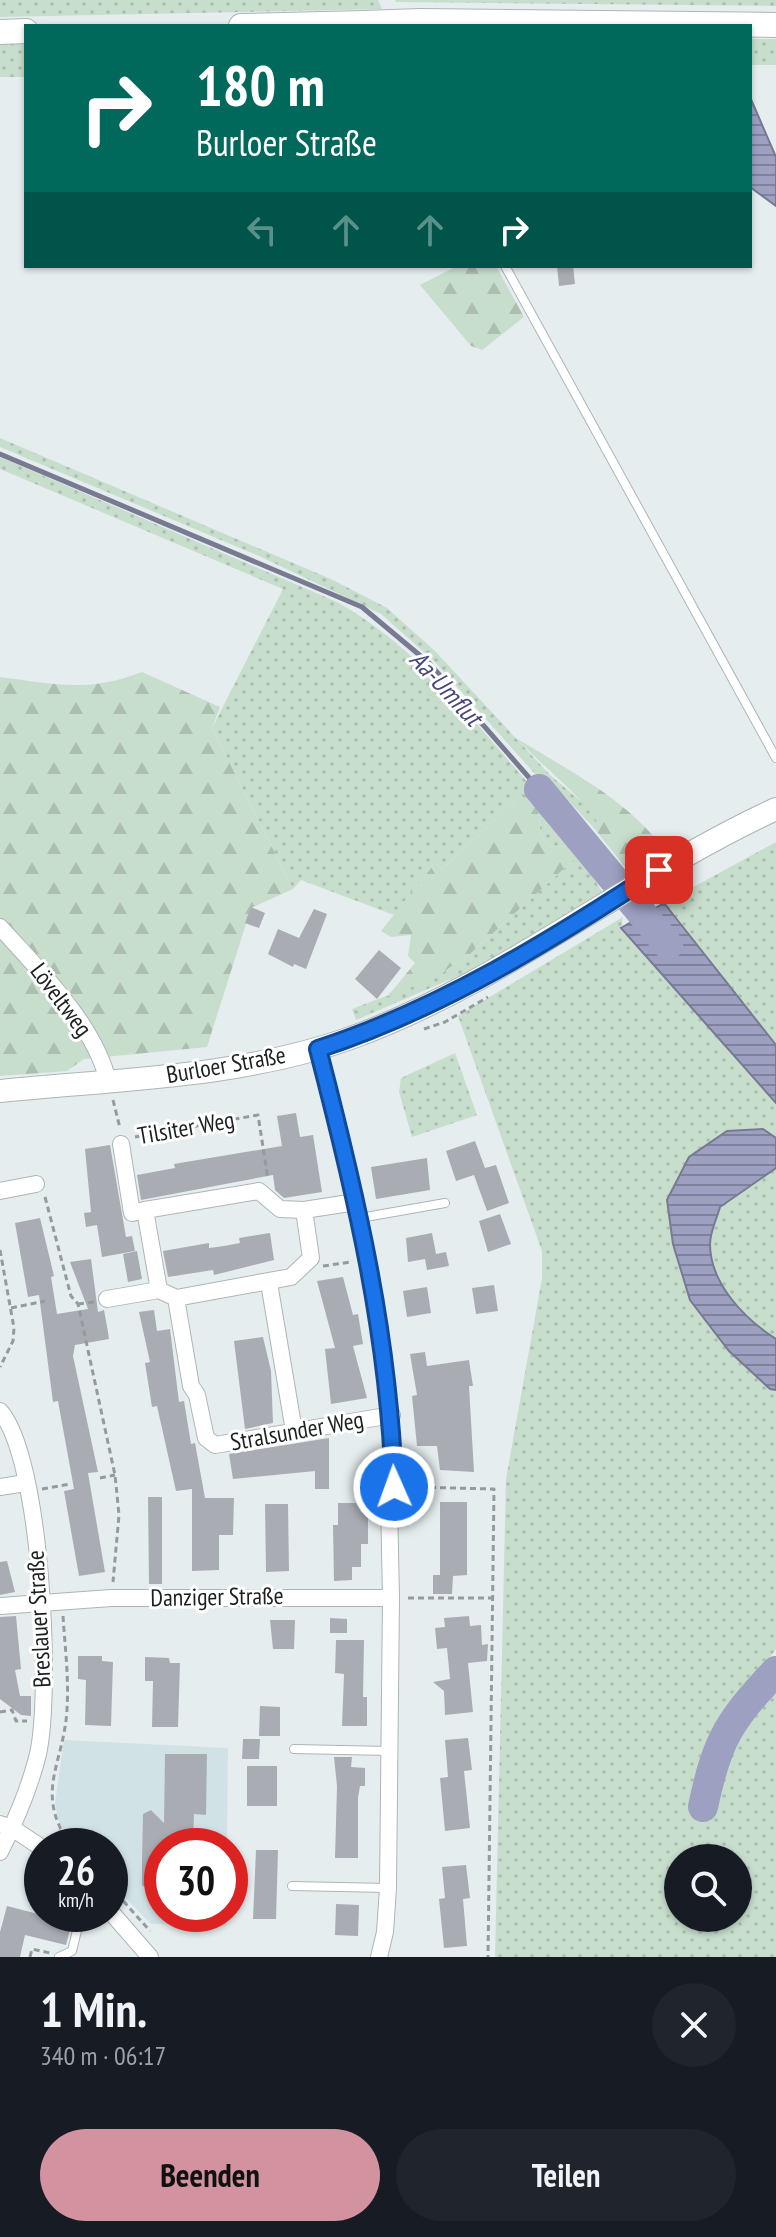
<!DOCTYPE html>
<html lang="de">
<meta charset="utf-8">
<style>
:root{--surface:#171b24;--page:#20242c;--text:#f1f3f6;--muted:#9ea1a6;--accent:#d392a0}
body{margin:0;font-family:"PT Sans Narrow",sans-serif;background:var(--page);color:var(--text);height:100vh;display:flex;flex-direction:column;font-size:30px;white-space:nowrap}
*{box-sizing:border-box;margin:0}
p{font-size:26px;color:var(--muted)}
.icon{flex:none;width:44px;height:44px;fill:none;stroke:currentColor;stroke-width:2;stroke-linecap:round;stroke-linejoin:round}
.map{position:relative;height:1957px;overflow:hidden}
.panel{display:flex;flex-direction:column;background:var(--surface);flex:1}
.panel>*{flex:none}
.guide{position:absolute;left:24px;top:24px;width:728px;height:244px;border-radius:0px;box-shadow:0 2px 6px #0004;background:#00695c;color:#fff;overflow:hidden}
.buttons{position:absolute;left:664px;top:1844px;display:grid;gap:16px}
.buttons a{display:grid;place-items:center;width:88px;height:88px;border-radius:50%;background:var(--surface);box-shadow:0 2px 6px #0004;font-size:40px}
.speed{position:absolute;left:24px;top:1828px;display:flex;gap:16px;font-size:40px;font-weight:700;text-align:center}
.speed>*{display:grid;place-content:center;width:104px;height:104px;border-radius:50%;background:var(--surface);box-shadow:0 2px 6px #0004;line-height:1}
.speed small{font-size:20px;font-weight:400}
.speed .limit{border:12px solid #d22;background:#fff;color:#111}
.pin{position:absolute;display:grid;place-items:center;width:68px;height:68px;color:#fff;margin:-34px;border-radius:16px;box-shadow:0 4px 12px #0006}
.me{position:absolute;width:88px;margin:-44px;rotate:358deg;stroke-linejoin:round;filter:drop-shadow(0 0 6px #0008)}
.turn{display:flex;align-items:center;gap:28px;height:168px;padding:0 40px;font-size:36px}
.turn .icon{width:104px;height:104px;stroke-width:2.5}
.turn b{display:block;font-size:56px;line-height:68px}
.lanes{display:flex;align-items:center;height:76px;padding:0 40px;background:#0003;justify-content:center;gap:40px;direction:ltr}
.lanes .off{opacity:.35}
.round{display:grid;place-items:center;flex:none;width:84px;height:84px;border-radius:42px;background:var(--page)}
.overview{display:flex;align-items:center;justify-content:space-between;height:136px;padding:0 40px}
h1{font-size:48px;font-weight:700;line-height:60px}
.button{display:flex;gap:16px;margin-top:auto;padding:16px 40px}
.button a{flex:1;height:92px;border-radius:48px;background:var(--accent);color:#111;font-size:32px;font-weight:700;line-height:92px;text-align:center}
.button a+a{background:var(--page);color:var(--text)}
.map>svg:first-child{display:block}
</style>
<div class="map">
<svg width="776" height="1957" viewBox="0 0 776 1957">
<defs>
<pattern id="grass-dots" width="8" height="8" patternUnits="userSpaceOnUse" patternTransform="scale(2)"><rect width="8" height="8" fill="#c8decd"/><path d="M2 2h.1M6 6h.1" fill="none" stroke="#abbeb0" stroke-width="1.8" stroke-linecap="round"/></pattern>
<pattern id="forest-firs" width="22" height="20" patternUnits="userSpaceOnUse" patternTransform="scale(2)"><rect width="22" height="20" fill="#c8decd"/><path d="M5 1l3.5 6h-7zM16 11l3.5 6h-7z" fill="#abbeb0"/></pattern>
<pattern id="water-rules" width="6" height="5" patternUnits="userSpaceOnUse" patternTransform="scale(2)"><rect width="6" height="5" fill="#9da0c1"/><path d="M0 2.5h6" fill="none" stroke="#7f829c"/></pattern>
</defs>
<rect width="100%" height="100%" fill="#e5edef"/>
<path fill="#d1e2e7" d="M64,1740l164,8 -1,98h-65v68h65l-1,12 -75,-2 -41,-42v-36h-34l-17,-23 -4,-20z"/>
<path fill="url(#grass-dots)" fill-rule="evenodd" d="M0,0h378l4,9 -382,8z
M395,0h381v6l-380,-4z
M750,39h26v26h-26z
M26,43v34h-26v-33z
M0,438l333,142 54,28 48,43 115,124 38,32 10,16 -5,4 -30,-32 -19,-11 -110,-123 -53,-47 -122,-58 -259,-109z
M0,457l337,145c82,46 138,121 200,191l8,24 27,30 -24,-1 -7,-10 -4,-36 -18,-3 -77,73 -7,-7 -41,52 -93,-35 -8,9 -81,-161 71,-139 -283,-120z
M776,842v203l-112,-142z
M579,855l24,38 -124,74 -123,53 -4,-11 84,-32 34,-23z
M623,917l-2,11 155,175v35l-13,-9 -96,71 103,189 6,1v259c-33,46 -103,105 -74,168 13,-18 12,-39 23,-59 14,-25 34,-44 51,-67v266h-281l11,-478 36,-201v-27l-84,-235zM678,1858h60v60h-60z
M455,1053l22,62 -65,22 -13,-45 2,-14z
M776,1168v171c-31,-20 -66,-55 -66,-95 0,-12 7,-26 10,-37z"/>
<path fill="url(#forest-firs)" d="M457,266h39l28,51 -42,33 -11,-4 -51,-61z
M142,672l78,35 -8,21 81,161 -42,19 -44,139 -123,12 -17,12 -67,5v-399c56,7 87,16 142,-5z
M516,738c51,32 106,58 144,106l-29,16 -2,12 -36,-45 5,-4c-17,-28 -58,-59 -82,-85z
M519,797l18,3 4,36 7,10 24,1 7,8 -109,99 -34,23 -49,20 28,-34 -7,-7 3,-21 -20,2 -10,-6 54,-68 7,7z"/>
<path fill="url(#water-rules)" stroke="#777a91" stroke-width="2" d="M750,97l26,60v49l-26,-19z
M664,903l112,142v58l-155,-175z
M763,1129l13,9v30l-56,39c-3,11 -10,25 -10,37 0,40 35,75 66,95v51l-6,-1 -41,-38 -39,-51 -17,-56 -6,-44 22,-43 38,-26z"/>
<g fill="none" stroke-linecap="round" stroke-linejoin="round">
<path stroke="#777a91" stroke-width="5" d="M0,454l362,153 67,56 110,126"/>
<path stroke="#9da0c1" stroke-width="30" d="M539,789l129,156
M703,1807c14,-68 26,-86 73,-136"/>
</g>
<path fill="#a9adb3" d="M557,266h16l2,18 -16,2z
M251,907l14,6 -6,15 -14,-5z
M314,909l13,5 -21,55 -12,-5 -1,3 -25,-13 10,-25 21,9z
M379,950l22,18 -24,31 -22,-20z
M296,1113l4,24 13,-2 9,57 -38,6 -9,-8 -2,-15 -132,25 -4,-25 38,-7 -1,-4 108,-18 -5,-30z
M475,1141l10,27 11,-3 13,38 -22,8 -13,-36 -18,6 -10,-30z
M110,1145l16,92 6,-1 3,15 -33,6 -5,-32 -11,2 -2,-14 7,-1 -6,-63z
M427,1158l3,32 -54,9 -5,-32z
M500,1214l11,30 -23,8 -9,-31z
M40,1218l14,58 -3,1 6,37 31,-5 -18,-47 21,-3 7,53 6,-2 4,22 1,7 -34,6 -2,11 25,116 -10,1 17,99 -26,4 -15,-85 10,-2 -16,-88 -5,1 -14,-107 -11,2 -13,-74z
M270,1233l4,27 -60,15 -1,-5 -45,7 -5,-26 46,-8v5l15,-2 16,-3 -1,-5z
M432,1233l4,21 10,-2 3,14 -22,4 -2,-11 -17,3 -2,-24z
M137,1251l5,28 -14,3 -5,-28z
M343,1277l10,38 5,-1 5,30 -10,2 14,52 -36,6 -6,-55 10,-1 -18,-67z
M494,1285l4,26 -22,3 -4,-26z
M427,1287l4,26 -24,4 -4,-26z
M154,1310l3,21 13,-2 9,73 5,-1 7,43 4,-1 10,55h29l-1,37h-14v35l-27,1v-82l-16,2 -19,-85 -5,1 -7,-44 5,-1 -11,-50z
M263,1337l8,34 2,52 -28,6 -11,-88z
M425,1352l2,14 42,-6 4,26h-4l5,86 -34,-2 -3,-24h-20l-5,-50 5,-1 -7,-41z
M329,1438v51h-14v-18l-82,8 -4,-25z
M148,1497h14v87h-13z
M440,1502h27v73l-14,1 -1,18h-19v-19h7z
M338,1503h30v41h-7v23h-9v13l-18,1 -1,-56h5z
M265,1504h23l1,67 -23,1z
M7,1561l8,31 -15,3v-33z
M16,1616l5,53 -6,1 5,26h11v20l-10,-1 -21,-16v-82z
M469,1616l1,10 11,-1 1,20 6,-1 -1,17 -19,2 5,49 -28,3 -1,-24 -11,-9 17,-3 -3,-31 -10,1 -2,-21 10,-1 -1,-9z
M330,1618l17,1v14h-17z
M270,1620h25l-1,29h-21z
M336,1640h28l-1,57h4v29h-25l2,-52 -9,-1z
M78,1656h24v5l11,1 -2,64 -26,-1 1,-45 -8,-1z
M145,1657l24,1 1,5h10l-2,64h-26l1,-46h-8z
M260,1706l20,1v29h-21z
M468,1738l4,32 -8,1 6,57 -25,3 -5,-53 8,-1 -3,-37z
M243,1739h17l-1,20h-17z
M165,1754h42l-1,61 -12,-1 -1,28 -31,4v49l-8,-10 -5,5 -7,-5v-26l1,-45 8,-4 13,13z
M334,1757h18l-1,10 14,1v18h-5l-2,12v60h-23l2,-72z
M247,1766h30v40h-30z
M256,1850h22l-2,69h-23z
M466,1865l4,33 -7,1 4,47 -23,2 -5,-49 6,-1 -3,-31z
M336,1904l23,1 -1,31 -23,-1z
M7,1906l31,8h36l-8,31 -41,-10 -5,22h-20v-25z"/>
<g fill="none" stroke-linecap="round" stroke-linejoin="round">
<defs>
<path id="lane" d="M505,266l271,492
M360,1218l85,-15
M294,1749l96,2
M292,1886l96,2
M59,1957l13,-6 9,-37"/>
<path id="street" d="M0,927c38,42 96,99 108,155
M318,1049c39,147 71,285 76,438
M121,1144l11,69 13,-3
M0,1191l36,-7
M269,1283l25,148
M159,1290l-14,-80 114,-19 21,18 24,1
M176,1298l15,88 6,9 9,43 9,7 177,-30
M107,1299l52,-9 17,8 115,-21 20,-19 -7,-48 52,-8
M0,1411c42,48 52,280 38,343 -8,33 -23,68 -38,98
M0,1487l25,-4
M389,1501l2,97
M0,1606l111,-8h280l-3,290 -3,44 -6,25
M0,1824l12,4 30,20
M110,1911l40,46"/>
<path id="secondary" d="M0,1091c116,-12 237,-13 348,-52 154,-55 280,-162 428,-230"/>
<path id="primary" d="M421,21l355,4
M241,26l123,-3
M0,32l26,-1"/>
</defs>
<use href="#lane" stroke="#adb5b7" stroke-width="10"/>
<use href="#street" stroke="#adb5b7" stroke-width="18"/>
<use href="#secondary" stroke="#adb5b7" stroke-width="24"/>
<use href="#primary" stroke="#adb5b7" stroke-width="26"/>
<path stroke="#959b9c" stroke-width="3" stroke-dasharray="6 4" stroke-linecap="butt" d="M424,1029l21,-7 43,-25
M113,1100l7,28
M135,1137l123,-22 10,64
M45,1197l26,99 7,8 37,171 4,40 -6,67
M0,1250l14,78 -1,13 -13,26
M323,1266l28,-4
M78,1304l16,-2
M11,1308l34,-7
M100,1478l15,-3
M410,1487l84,2 -6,468
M42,1489l29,-5
M408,1598h84
M63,1616c2,31 6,62 4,93 -3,56 -34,83 4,137
M0,1712l12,-2 4,11h11
M110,1886l40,45
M30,1957l2,-8 18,4"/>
<use href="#lane" stroke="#fff" stroke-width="8"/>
<use href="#street" stroke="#fff" stroke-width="16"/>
<use href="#secondary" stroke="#fff" stroke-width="22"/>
<use href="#primary" stroke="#fff" stroke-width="24"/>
<defs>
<path id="primary-bridge" d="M364,23l57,-2"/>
</defs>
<use href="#primary-bridge" stroke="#adb5b7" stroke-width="26" stroke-linecap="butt"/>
<use href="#primary-bridge" stroke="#fff" stroke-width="24"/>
</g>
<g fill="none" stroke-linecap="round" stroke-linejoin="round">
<defs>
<path id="route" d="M394,1487c-5,-152 -38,-292 -76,-438 123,-40 234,-109 341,-179"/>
</defs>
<use href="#route" stroke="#114b97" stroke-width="20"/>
<use href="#route" stroke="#1a73e8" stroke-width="14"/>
</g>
<g text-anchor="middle" stroke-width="6" stroke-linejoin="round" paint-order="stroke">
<g font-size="24" fill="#1d2021" stroke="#fff">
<text transform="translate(61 1000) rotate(53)" y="8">Löveltweg</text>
<text transform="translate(226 1065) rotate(-10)" y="8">Burloer Straße</text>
<text transform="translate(186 1128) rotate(-10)" y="8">Tilsiter Weg</text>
<text transform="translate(297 1431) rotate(-10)" y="8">Stralsunder Weg</text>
<text transform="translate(217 1597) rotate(-1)" y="8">Danziger Straße</text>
<text transform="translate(39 1619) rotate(-93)" y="8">Breslauer Straße</text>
</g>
<g font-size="26" font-style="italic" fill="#484979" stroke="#fff">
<text transform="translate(446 688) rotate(47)" y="9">Aa-Umflut</text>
</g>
</g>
</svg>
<div class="buttons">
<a><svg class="icon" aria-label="search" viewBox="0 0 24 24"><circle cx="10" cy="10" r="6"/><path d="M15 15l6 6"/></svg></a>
</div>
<div class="speed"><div>26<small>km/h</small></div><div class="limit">30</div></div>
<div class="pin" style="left:659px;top:870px;background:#d93025"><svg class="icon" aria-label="arrive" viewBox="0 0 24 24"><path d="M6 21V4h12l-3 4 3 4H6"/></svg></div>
<svg class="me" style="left:394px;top:1487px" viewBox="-20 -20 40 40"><circle r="17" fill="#1a73e8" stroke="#fff" stroke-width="3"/><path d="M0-11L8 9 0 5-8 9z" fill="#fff"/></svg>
<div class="guide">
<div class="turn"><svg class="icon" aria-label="right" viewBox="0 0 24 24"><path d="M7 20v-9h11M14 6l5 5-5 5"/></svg><div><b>180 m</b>Burloer Straße</div></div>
<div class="lanes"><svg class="icon off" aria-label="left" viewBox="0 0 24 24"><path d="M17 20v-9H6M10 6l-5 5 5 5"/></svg><svg class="icon off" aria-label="ahead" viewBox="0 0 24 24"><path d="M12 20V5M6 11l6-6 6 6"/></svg><svg class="icon off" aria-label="ahead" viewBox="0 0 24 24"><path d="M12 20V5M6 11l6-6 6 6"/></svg><svg class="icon" aria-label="right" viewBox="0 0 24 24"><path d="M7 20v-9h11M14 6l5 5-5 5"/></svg></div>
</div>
</div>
<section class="panel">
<div class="overview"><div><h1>1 Min.</h1><p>340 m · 06:17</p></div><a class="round"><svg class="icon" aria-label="close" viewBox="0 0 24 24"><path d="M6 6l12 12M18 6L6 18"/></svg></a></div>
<div class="button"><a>Beenden</a><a>Teilen</a></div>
</section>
